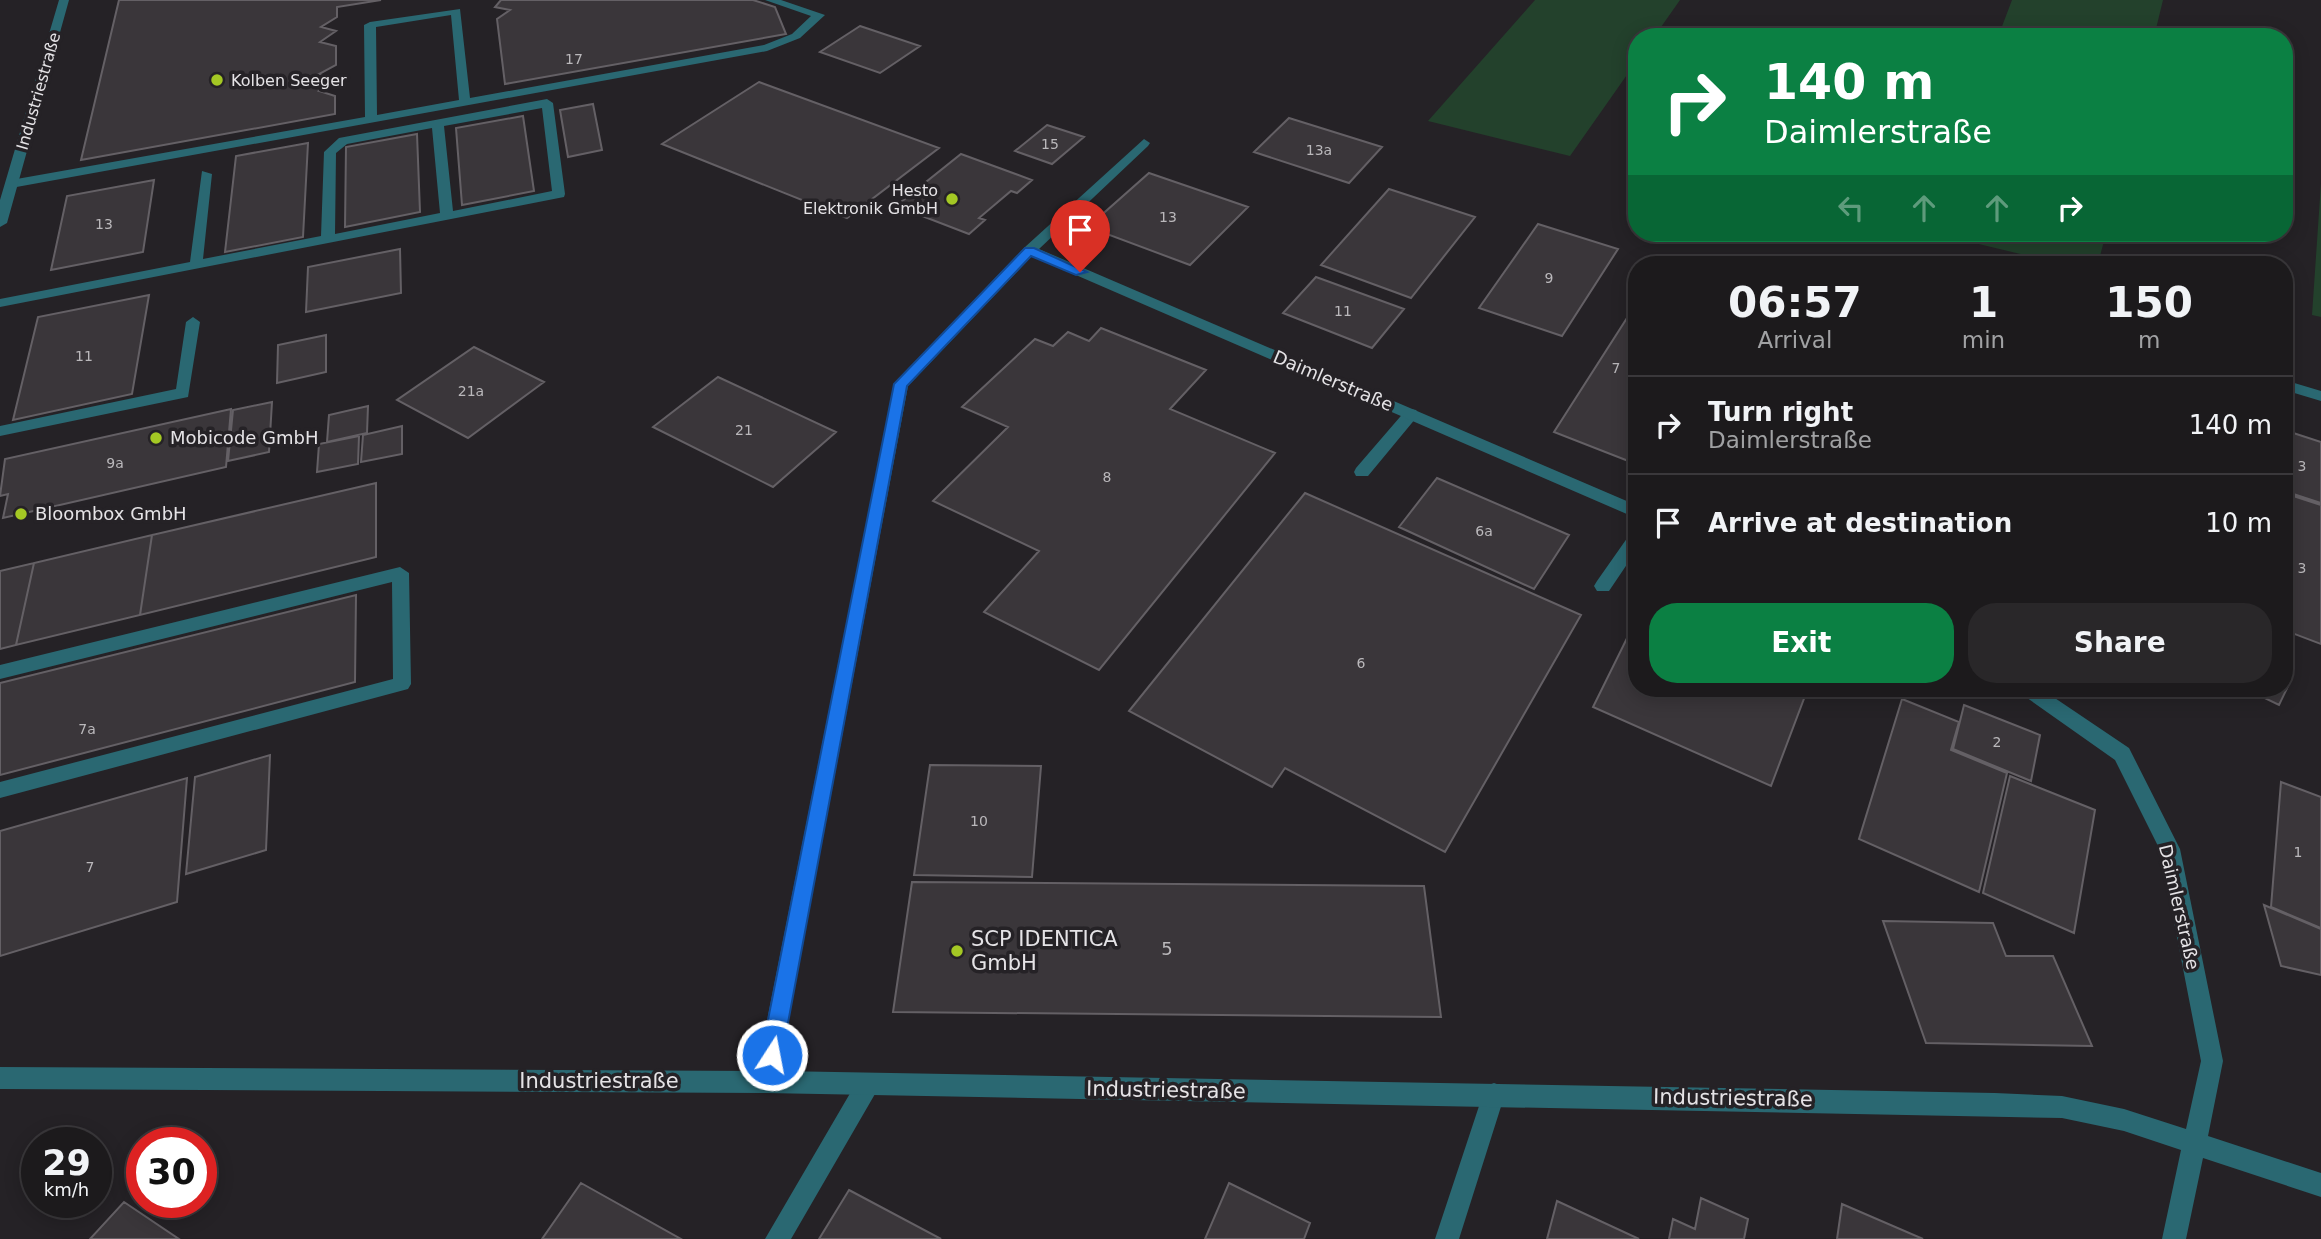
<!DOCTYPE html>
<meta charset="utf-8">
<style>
:root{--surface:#1c1a1c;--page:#292729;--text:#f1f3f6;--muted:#a0a1a3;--line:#3a383b;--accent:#0b8043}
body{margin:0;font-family:"DejaVu Sans",sans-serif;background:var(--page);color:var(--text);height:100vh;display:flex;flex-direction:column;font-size:26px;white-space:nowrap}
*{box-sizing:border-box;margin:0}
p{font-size:23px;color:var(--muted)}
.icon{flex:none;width:38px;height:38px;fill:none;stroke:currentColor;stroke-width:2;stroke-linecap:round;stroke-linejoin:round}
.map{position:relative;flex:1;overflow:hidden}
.drawer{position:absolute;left:1628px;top:256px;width:665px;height:441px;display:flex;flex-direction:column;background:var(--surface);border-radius:28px;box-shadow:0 4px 18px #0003,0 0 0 2px var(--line)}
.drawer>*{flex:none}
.hud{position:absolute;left:1628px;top:28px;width:665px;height:214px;border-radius:28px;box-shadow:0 4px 18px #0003,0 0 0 2px var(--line);background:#0b8043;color:#fff;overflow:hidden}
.speed{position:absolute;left:21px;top:1127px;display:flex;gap:14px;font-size:35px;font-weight:700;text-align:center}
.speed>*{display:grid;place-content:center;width:91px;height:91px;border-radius:50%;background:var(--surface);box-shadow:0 4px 18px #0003,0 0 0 2px var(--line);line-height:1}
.speed small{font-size:18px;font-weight:400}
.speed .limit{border:10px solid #d22;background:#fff;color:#111}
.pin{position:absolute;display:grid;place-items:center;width:60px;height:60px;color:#fff;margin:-72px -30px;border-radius:50% 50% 50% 0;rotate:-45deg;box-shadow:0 0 7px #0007}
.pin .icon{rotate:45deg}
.me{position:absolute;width:77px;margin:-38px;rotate:11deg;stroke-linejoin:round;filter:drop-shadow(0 0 5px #0008)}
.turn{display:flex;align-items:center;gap:24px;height:147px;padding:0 21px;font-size:32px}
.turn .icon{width:91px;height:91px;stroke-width:2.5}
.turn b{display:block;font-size:49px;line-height:60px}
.lanes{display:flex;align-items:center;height:66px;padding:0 21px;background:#0003;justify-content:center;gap:35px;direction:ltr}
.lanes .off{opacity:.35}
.eta{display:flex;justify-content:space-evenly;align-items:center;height:119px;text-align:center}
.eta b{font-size:42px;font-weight:700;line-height:49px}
.cta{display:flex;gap:14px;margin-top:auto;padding:14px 21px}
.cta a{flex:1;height:80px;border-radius:28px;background:var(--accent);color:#fff;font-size:28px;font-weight:700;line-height:80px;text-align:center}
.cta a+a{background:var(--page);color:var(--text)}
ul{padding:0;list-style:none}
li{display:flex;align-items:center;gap:21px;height:98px;padding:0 21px;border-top:2px solid var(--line)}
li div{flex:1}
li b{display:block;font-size:26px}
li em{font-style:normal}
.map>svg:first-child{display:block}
</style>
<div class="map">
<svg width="2321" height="1239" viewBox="0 0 2321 1239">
<rect width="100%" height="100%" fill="#252226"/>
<path fill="#23412c" d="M1535,0h145l-26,37h-18v25l-66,94 -142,-35z
M2012,0h151l-9,37h-156z
M2321,183v134l-9,-2z
M1933,233h173l-8,31h-36z"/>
<path fill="#3a363a" stroke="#646065" stroke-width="2" d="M119,0h262l-44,7v10l-16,10 15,4 -16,11 16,4v19l-17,9 16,6 -16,11 16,5v18l-254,46z
M501,0h252l22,7 11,27 -281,50 -8,-65 13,-9 -15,-3z
M860,26l60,20 -40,27 -60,-21z
M759,82l180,66 -92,70 -185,-74z
M593,104l9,46 -34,7 -8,-47z
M523,116l11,75 -72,14 -6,-77z
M1289,118l93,29 -33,36 -95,-31z
M1047,125l37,12 -32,27 -37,-13z
M417,134l3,78 -75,15 1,-80z
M308,143l-5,94 -78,15 11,-96z
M961,154l71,26 -15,13 -6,-2 -32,27 6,2 -16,14 -73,-28z
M1149,173l99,34 -58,58 -102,-38z
M154,180l-11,72 -92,18 16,-74z
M1389,189l86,28 -64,81 -90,-33z
M1538,224l80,25 -56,87 -83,-28z
M400,249l1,44 -95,19 2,-45z
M1316,277l88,32 -32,39 -89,-35z
M149,295l-17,99 -119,26 25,-103z
M1636,304v160l-82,-32z
M1101,328l105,42 -36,39 105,44 -176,217 -115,-58 55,-61 -106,-50 75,-74 -46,-20 73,-68 18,7 15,-14 21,9z
M326,335v37l-49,11 1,-38z
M474,347l70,35 -76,56 -71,-38z
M718,377l118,55 -63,55 -120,-60z
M272,402l-3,50 -41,9 5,-51z
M368,406l-1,27 -40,9 2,-27z
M231,409l-5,58 -223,51 5,-24 -8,2 5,-37z
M402,426v28l-41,8 2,-27z
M2284,430l37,12v61l-37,-12z
M359,436l-1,28 -41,8 2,-28z
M1437,478l132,57 -35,54 -135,-62z
M376,483v74l-236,58 12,-80z
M1305,493l276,122 -136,237 -160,-84 -13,19 -143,-76z
M2284,493l37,12v139l-37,-14z
M152,535l-12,80 -124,30 18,-82z
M34,563l-18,82 -16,4v-78z
M356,595l-1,87 -355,93v-92z
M1636,620v68h172l-37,98 -178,-79z
M2284,676l7,4 -12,25 -35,-17h40z
M1902,699l57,23 -8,28 56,23 -28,119 -120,-53z
M1964,705l76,30 -9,46 -78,-32z
M270,755l-4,95 -80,24 9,-97z
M930,765l111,1 -9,111 -118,-2z
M2010,776l85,34 -21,123 -91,-40z
M187,778l-10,124 -177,54v-125z
M2281,782l40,15v131l-50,-21z
M912,882l512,4 17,131 -548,-5z
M2264,905l57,24v46l-40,-9z
M1883,921l110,2 13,33h47l39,90 -166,-3z
M581,1183l100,56h-139z
M1229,1183l81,40 -6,16h-99z
M849,1190l92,49h-122z
M1701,1198l47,21 -4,20h-75l4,-20 22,10z
M1557,1201l82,38h-92z
M124,1202l55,37h-89z
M1842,1204l81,35h-86z"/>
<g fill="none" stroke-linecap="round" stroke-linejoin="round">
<path fill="#2a6872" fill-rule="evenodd" d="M765,0h16l44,15 -25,23 -33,13 -756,137 -6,-4 6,-4 354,-63 -1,-92 6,-3 90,-13 10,89 294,-53 28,-11 19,-18zM451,15l8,85 -82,15 -1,-88z
M547,99l6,4 12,91 -1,3 -564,110v-8l190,-37 12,-91 10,3 -9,85 118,-23 3,-84 15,-14zM542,108l10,83 -99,20 -9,-85zM432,128l8,85 -105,21 1,-81 11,-9z
M193,317l7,5 -12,75 -188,39v-10l176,-37 10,-67z
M2284,380l37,11v10l-37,-11z
M1411,409l5,1 3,4 -3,4 -48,58h-12l-2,-4 2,-4 50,-58z
M1636,532v19l-27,40h-12l-3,-5 3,-5 33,-47z
M400,567l9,6 2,111 -3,5 -408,109v-16l393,-103 -1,-97 -392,97v-14z
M867,1075l8,3 3,8 -3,8 -84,145h-26l94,-161z
M1494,1083l8,3 3,8 -46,145h-24l48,-145 3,-8z"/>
<path fill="#2a6872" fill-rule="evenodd" d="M59,0h10l-62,223 -7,4v-27z
M1144,139l6,4 -2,3 -109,103 597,256v13l-604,-262 -124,130 -129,685 1216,22 67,3 62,13 62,20 15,-68 -41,-211 -45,-90 -95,-67 -3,-5h23l89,60 51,101 43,212 -15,75 113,37v24l-118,-39 -17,81h-24l19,-89 -57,-19 -62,-13 -1296,-25 -766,-4v-22l757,4 137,-687 131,-137z"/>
</g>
<path fill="#1a73e8" stroke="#114b97" stroke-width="2" d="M1025,248h9l53,24 -11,3 -45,-19 -124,130 -125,669 -3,7 -7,3 -8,-3 -3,-7 133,-671z"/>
<g fill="#a4c824" stroke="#252226" stroke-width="2.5">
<circle cx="217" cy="80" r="7"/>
<circle cx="952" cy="199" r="7"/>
<circle cx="156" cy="438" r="7"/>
<circle cx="21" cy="514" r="7"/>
<circle cx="957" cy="951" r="7"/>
</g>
<g text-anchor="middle" stroke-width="7" stroke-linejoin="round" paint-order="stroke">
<g font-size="14" fill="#bab8bb">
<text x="574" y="64">17</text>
<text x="1050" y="149">15</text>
<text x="1319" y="155">13a</text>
<text x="1168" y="222">13</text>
<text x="104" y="229">13</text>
<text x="1549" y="283">9</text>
<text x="1343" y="316">11</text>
<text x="84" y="361">11</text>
<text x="1616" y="373">7</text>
<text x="471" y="396">21a</text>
<text x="744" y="435">21</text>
<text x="115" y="468">9a</text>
<text x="2302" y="471">3</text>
<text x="1107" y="482">8</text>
<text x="1484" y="536">6a</text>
<text x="2302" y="573">3</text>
<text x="1361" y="668">6</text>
<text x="87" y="734">7a</text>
<text x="1997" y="747">2</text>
<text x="979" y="826">10</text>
<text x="2298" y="857">1</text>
<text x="90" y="872">7</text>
</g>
<g font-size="16" fill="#e5e3e6" stroke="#252226" text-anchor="start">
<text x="231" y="86">Kolben Seeger</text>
<text x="938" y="196" text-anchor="end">Hesto<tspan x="938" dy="18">Elektronik GmbH</tspan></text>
</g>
<g font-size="16" fill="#e5e3e6" stroke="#252226">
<text transform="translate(38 91) rotate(-74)" y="6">Industriestraße</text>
</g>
<g font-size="18" fill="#e5e3e6" stroke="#252226">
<text transform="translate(1333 381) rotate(23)" y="6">Daimlerstraße</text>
<text transform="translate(2179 907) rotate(77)" y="6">Daimlerstraße</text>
</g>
<g font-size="18" fill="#e5e3e6" stroke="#252226" text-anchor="start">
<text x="170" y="444">Mobicode GmbH</text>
<text x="35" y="520">Bloombox GmbH</text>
</g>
<g font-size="18" fill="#bab8bb">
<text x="1167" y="955">5</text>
</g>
<g font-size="21" fill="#e5e3e6" stroke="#252226" text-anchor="start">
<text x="971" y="946">SCP IDENTICA<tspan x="971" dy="24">GmbH</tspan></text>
</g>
<g font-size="21" fill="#e5e3e6" stroke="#252226">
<text x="599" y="1088">Industriestraße</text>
<text transform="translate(1166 1090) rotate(1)" y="7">Industriestraße</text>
<text transform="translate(1733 1098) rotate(1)" y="7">Industriestraße</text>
</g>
</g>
</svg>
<div class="speed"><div>29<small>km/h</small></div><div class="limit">30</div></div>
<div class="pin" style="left:1080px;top:272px;background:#d93025"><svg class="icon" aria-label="arrive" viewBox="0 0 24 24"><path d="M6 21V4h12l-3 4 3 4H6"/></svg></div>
<svg class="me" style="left:772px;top:1055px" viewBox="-20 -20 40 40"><circle r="17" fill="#1a73e8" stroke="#fff" stroke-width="3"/><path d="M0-11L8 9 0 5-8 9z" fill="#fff"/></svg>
<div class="hud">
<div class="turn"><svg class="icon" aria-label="right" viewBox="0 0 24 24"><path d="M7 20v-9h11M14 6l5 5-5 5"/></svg><div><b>140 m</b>Daimlerstraße</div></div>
<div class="lanes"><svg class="icon off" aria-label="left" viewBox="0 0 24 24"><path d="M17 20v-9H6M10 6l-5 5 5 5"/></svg><svg class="icon off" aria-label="ahead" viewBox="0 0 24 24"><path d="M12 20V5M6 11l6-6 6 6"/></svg><svg class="icon off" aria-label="ahead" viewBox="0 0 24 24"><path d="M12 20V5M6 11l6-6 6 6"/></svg><svg class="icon" aria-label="right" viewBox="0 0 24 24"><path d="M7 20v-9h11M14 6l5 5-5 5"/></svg></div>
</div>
<section class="drawer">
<div class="eta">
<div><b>06:57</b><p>Arrival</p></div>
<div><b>1</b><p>min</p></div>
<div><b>150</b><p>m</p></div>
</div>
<ul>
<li><svg class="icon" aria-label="right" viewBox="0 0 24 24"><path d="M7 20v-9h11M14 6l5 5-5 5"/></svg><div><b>Turn right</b><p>Daimlerstraße</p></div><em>140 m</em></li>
<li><svg class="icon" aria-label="arrive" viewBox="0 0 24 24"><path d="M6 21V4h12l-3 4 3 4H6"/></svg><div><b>Arrive at destination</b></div><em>10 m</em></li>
</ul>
<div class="cta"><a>Exit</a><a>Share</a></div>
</section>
</div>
